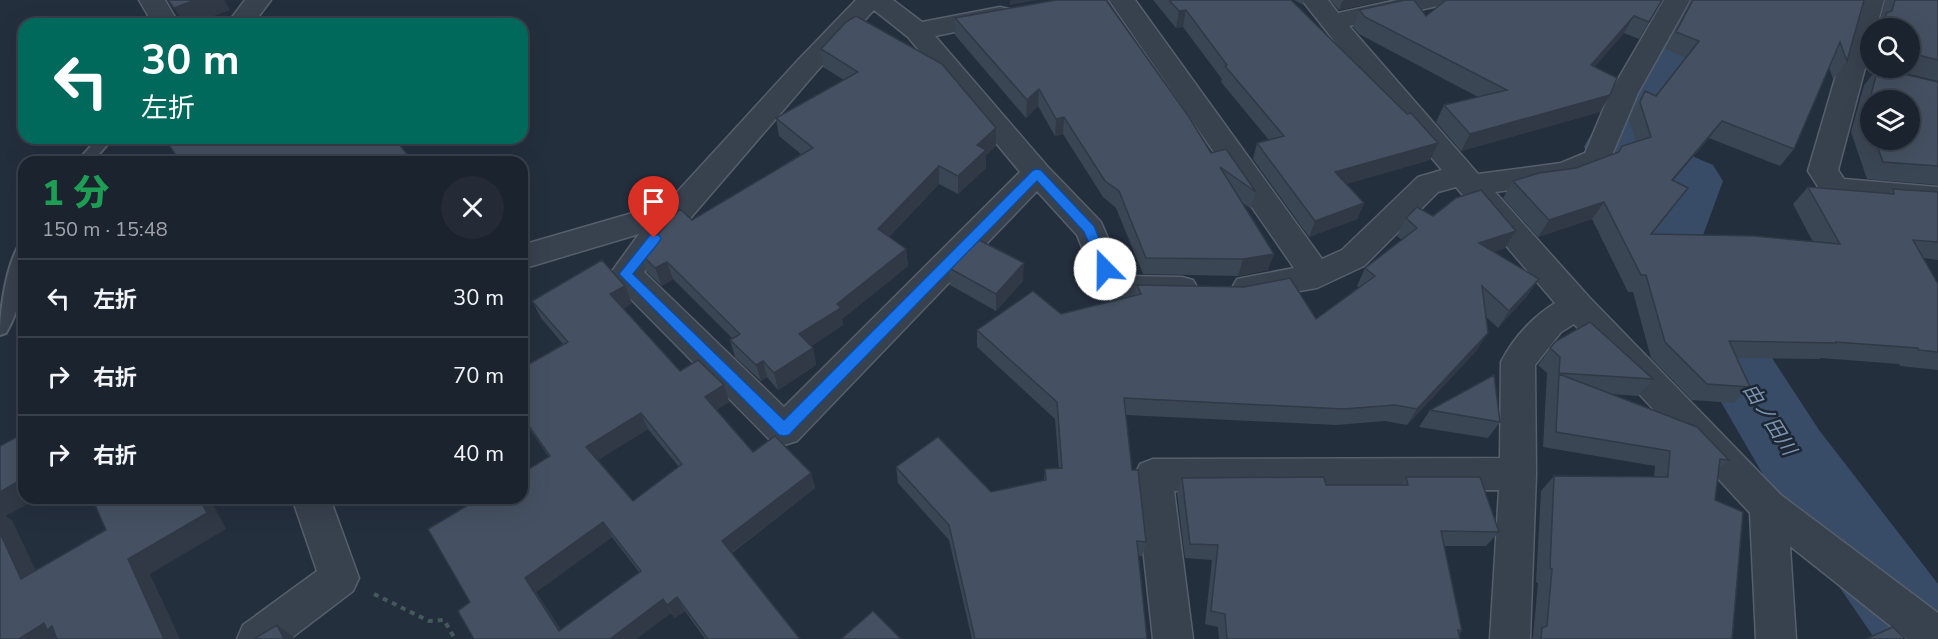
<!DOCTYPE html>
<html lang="ja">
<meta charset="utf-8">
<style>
:root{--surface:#1b232e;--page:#242b36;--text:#f1f3f6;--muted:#a0a4aa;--line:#39404a}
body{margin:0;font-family:"Nunito Sans","Noto Sans JP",sans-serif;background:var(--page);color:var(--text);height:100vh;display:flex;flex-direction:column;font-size:22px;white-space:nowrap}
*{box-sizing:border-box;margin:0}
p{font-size:20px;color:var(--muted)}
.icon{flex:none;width:33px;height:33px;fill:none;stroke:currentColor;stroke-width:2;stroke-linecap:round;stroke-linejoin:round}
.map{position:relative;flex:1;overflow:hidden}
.side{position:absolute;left:18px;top:156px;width:510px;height:348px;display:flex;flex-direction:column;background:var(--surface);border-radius:18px;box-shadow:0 6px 24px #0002,0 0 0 2px var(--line)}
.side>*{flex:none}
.hud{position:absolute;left:18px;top:18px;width:510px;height:126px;border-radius:18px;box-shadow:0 6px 24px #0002,0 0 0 2px var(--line);background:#00695c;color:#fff;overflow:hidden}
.controls{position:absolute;left:1860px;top:18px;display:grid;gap:12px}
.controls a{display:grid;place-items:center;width:60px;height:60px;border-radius:50%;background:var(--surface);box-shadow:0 6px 24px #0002,0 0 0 2px var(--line);font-size:30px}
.pin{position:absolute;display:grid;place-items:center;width:51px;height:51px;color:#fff;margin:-62px -26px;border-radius:50% 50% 50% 0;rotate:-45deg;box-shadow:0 0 6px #0007}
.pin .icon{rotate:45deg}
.me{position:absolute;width:66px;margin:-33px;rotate:338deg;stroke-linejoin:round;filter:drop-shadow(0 0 4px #0008)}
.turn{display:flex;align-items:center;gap:21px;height:126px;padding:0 24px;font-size:27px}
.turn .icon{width:78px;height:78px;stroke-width:2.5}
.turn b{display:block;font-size:42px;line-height:51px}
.round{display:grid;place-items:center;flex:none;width:63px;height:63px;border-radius:32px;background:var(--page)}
.summary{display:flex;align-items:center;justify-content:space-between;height:102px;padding:0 24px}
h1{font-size:36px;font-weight:800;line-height:45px;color:#1e9e55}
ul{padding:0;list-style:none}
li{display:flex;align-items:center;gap:18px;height:78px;padding:0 24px;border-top:2px solid var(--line)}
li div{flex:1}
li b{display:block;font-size:22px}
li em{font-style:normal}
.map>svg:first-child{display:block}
</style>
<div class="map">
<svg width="1938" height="639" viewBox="0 0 1938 639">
<rect width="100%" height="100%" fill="#242f3e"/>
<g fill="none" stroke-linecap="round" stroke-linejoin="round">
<path fill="#394c67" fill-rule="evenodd" d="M1665,0h54l-69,138 63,27 10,16 -24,65 120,184 119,154v55h-63l-110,-161 -133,-230 23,-57 -62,-29 -9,-15z"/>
<defs>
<path id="lane" d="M98,138h15l-21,24h-15z
M24,245c0,32 -1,59 -18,88l-6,2c0,-25 6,-66 18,-88z"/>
<path id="street" d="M139,0h26l14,24h-26z
M245,0h26l-18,24h-26z
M856,0h37l29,22 78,-15 9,2 4,6 -4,6 -74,15 112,130 54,56 23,54 58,1 11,3 5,9 -5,9c-22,7 -69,6 -91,-1l-25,-62 -40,-44 -240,250 -13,4 -13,-4 -156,-158 -5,-9 29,-40 -117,35v-24l145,-42 132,-144zM874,10l34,27 112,135 -236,235 -140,-135 173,-201z
M1109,0h26l187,259 20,-9 76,-73 24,-7 -81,-95 -59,-75h26l10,13 59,-13h49l-4,5 -93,21 129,148 83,-11 24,-10 25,-60 54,-93h26l-52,93 -31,74 -42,16 -70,9 94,105 192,198 157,118v26h-31l-117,-93 6,93h-40l-6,-126 -176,-189 -13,8 -26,33 1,109 -6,165h-40l9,-149 -325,1 19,148h-40l-18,-164 5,-11 13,-5 347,-1 1,-96c12,-24 32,-45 54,-59l-99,-116 -18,5 -74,74 -47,22 -69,12 -11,-3 -5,-9 5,-9 57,-11z
M1858,0h26l-8,28h-6v21l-32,121 6,9 94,8v22l-103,-9 -11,-4 -16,-25z
M292,498h38l29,80 -6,13 -63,48h-53l6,-14 74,-54z"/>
</defs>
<use href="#lane" stroke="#565f6c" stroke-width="4"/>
<use href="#street" stroke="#565f6c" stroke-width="3"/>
<path stroke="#44595c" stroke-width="4" stroke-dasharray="5 5" stroke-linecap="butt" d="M374,594l55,27 15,-1 11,19"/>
<use href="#lane" fill="#38414e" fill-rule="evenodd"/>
<use href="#street" fill="#38414e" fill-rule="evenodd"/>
</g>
<path fill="#3b4654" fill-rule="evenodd" d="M1153,0h138l139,160 -84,24 18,19 -7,16 -48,18 -56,-78 4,-16 12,-3 -48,-58 1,-3 -39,-52 -7,1z
M1294,0h10l-1,5z
M1330,0h57l-48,10z
M1662,0l-23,39 -15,-6 -30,34 16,28 -10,17 -139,39 -25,-29 8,-17 34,-8 -119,-63 -6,-7 6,-17 67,6z
M1691,0h173l-17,61 -14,18 -4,-12 -35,82 -14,17 -71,-28 -36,43 15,7 -37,46 162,8 -20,-38 15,-17 80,6 5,-4 45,3v68l-15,-2 15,26v86l-38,-4 -1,-2 -79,-6v1l-84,-1 14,29 -16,16 -42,-3 -41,-42 -18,-66h-5l-36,-73 -54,18 -35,-39 10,-17 63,-13 42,-16 18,-10 -7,-22 5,-12 11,-17 11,5 30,-38 -21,-9z
M1885,0h53v81l-53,-13h25v-40h-36l6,-8z
M955,18l256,135 45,39 -5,17 -8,-6 25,67 -30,6 -95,-2 -27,-66 -13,-11 -40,-63 -8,2 -17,-30 -12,12 -71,-83z
M821,49l175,79v18l-10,9v13l-28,26 -19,-10 -50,53 17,12 2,17 -66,53 1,6 -32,21 2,2 3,17 -38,25 -11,-13 -6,4 -26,-24 -5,-17 3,-1 -60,-60 -11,7 -15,-14 -6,-18 160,-100 -22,-18 -3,-18 68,-38 -21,-13z
M1878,68l60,14v103l-71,-6 -16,-47 13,-47zM1870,100l40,40h-40z
M1433,216l83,15 -11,17 -11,4 45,27 -12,17 -29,32 -12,-11 -9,33 -70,75 -22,-4 -49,4 -210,-10 6,55 14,72 -4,14h-4l9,83h-175l-23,-99 -51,-57 -2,-16 95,25 53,-12 1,-11h14l-4,-50 -78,-72v-17l84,-16 73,-18 3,-11 179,34 43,-32 -2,-1 8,-18 37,-28 -5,-4 9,-18z
M949,268l74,13 -27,30 -46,-26z
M532,301l100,2 -9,6 57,62 44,14 5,17 -13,8 37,42 58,21 4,15 -83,65 68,86h-95l-20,-28 -10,7 -4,-5 -35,26h-162l-4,-37 79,-145 -27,-39v-50l41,-24 -22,-26zM648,429l31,38 -46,34 -35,-41zM612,537l27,35 -78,58 -25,-38z
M1556,341l97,38 -15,17 -26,-2 117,66 -11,10 -3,30 17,139h-202l3,-2 5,-54 -2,-1 5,-91 13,-15 100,1 1,-11 -112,-19 4,-74 -9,-8z
M1430,410l70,12 -12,16 -69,-11z
M1406,477l93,55 -13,14h-42l18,85 -3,3 1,5h-241l-1,-12 -13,-3 7,-64 -27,-2 -8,-65 5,-15 144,7h75z"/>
<path fill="#303945" d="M195,0h29l6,10 -37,14h-8l-11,-16z
M1010,0h28l-28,5z
M1345,0h42l-48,10 3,-9z
M1186,10l-3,17 -7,1 3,-17z
M1634,16l-10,17 -43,50 10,-18z
M1039,89l-1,17 -12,12 1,-18z
M1610,95l-10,17 -139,39 9,-17z
M1064,117l-1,17 -8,2 1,-17z
M1722,121l-13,17 -50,59 13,-17z
M996,128v18l-10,9v13l-28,26v-18l19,-31z
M1438,143l-8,17 -101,29 6,-17z
M408,155l4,7h-18z
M939,166v18l-59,62 -2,-17z
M1604,202l-12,17 -54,18 11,-17z
M1364,203l-7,16 -48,18 6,-16z
M1516,231l-11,17 -36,13 10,-18z
M906,249l2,17 -66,53 1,6 -40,26 -4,-17z
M1274,254l-6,16 -30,6 5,-17z
M667,262l6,17 -11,7 -7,-18z
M1024,263l-1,18 -27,30v-17z
M1539,279l-12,17 -29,32 11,-17z
M625,286l7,17 -14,9 -8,-18z
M1488,333l-11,17 -70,75 10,-16z
M813,348l3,17 -38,25 -4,-17z
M763,361l4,16 -6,4 -5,-16z
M724,385l5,17 -18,11 -6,-16z
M641,413l7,16 -53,33 -9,-15z
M811,473l4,15 -87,67 -6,-14z
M24,478v20h15l-33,18 6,4 35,74 -26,-15 -21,-46v-41z
M199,498h11l16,31 -76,45 30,65h-16l-36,-80z
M603,522l9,15 -76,55 31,47 -8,-8 -34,-53z
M677,597l8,14 -10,7 -8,-13z
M663,599l8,14 -35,26h-26z
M44,623l8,3 23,13h-56z
M277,625l18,13v1h-11z"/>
<path fill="#455162" stroke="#303945" stroke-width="1.5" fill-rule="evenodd" d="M168,0h27l-21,8z
M1056,0h50l83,117 22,36 15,-4 30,43 -36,-25 54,87 -31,5 -97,-1 -27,-67 -14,-10 -41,-64 -8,2 -17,-30 -12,11 -72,-82z
M1169,0h122l116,114 4,-1 27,30 -103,29 29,31 -49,18 -58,-78 27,-7 -59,-70 2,-1 -41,-55 -7,1z
M1405,0h9l12,16 20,-16h216l-13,22 -15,-6 -43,49 26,13 -7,17 -140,39 -26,-29 63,-15 -142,-73 -6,-7z
M1693,0h171l-17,61 -7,-19 -46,107 -72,-28 -50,59 16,8 -37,46 103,2 86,8 -32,-57 86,7 -1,-5 45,3v50l-25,-2 25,44v68l-19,-2 -1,-2 -83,-6 2,1 -108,-2 21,46 -43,-3 -42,-42 -19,-67h-5l-37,-73 -55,18 -36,-39 26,-8 37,-5 43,-16 3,-6 29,-9 -11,-35 5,-11 11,5 43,-55 -23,-9z
M1895,0h43v60l-28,-7v-25h-24v-15l6,-2z
M856,16l86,48 54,64 -19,17 9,5 -28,26 -19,-10 -61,63 28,20 -69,55 4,4 -42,26 14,14 -39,25 -11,-12 -7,4 -26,-25 10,-6 -73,-72 -12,6 -14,-14 39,-45 12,11 121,-72 -37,-30 82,-46 -37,-23 25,-27z
M1878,68l60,14v84l-55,-4 -8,-22h35v-40h-40v27l-4,-13z
M167,138h227l14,17 -14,7h-214l-15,-23z
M1481,190l35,41 -37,12 60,36 -30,32 -27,-25 6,47 -71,76 -22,-4 -51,4 -220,-11 8,72h6l8,72 -9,-1 10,98h-172l-26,-114 -53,-58 42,-30 53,55 55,-12 -1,-11 17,-1 -5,-66 -80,-72 56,-39 28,23 80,-20 -4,-9 107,2 46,-9 26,41 59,-43 -10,-8 52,-40 -11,-10 11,-11 16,9 23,-18z
M977,239l47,24 -28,31 -47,-26z
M602,260l23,26 -15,8 70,77 18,-11 26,25 -19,12 48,55 22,-16 36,37 -89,68 78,98h-92l-31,-42 -10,8 -4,-6 -53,40h-136l-16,-28 12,-9 -42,-73 52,-31h42v-25l28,-17 -28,-40v-48l46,-26 -36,-41zM641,413l41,51 -49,37 -47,-54zM603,522l38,49 -82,60 -34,-53z
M1590,322l63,57 -94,-6 1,-16 -10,-9 6,-7z
M1559,374l138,53 32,33 -9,-1 -5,41 28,12 -11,127h-191l1,-11 5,-2 5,-57 -2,-1 4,-92 114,1 2,-26 -114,-19z
M1494,375l6,47 -70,-12z
M24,433v45l-24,14v-46z
M1324,477l2,8h82l-2,-8h74l19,55 -58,-1 21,100 -4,-1 2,9h-233l-2,-25 -14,-3 7,-66 -28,-1 -8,-66z
M92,498h107l8,15 -79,46 36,80h-107l-5,-13 -5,4 -3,-7 -25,16h-19v-106l21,46 85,-49z
M873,611l28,28h-60z
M277,625l7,14h-30z
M1893,627l12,12h-39z"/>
<path fill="#1a73e8" stroke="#114b97" stroke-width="1.5" d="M1037,169l4,1 53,56 18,43 -2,3h-9l-17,-40 -47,-51 -248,254 -5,1 -5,-1 -160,-161 31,-39h9l2,3 -2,4 -26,32 151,146 249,-250z"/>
<g text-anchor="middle" stroke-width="5" stroke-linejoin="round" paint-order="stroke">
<g font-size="20" font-style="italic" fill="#7c92b1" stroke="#1d2633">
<text transform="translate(1770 419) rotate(58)" y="7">由ノ田川</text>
</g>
</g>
</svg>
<div class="controls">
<a><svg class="icon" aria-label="search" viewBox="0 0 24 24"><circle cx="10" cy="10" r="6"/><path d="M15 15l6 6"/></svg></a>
<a><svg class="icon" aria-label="layers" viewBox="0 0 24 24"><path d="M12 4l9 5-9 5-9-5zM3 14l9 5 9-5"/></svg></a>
</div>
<div class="pin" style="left:654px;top:238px;background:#d93025"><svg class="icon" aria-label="arrive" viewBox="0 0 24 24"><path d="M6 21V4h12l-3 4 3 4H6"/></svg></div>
<svg class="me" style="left:1105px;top:269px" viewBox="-20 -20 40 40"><circle r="19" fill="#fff"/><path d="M0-13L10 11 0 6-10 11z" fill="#1a73e8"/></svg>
<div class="hud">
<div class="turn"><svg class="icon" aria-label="left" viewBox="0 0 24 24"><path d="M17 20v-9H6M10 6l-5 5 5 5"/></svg><div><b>30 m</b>左折</div></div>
</div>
<section class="side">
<div class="summary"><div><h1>1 分</h1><p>150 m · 15:48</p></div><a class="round"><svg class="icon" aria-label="close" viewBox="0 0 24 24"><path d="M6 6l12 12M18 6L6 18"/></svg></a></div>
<ul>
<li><svg class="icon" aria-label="left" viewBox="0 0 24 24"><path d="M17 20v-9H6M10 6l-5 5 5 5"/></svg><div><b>左折</b></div><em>30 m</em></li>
<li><svg class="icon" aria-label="right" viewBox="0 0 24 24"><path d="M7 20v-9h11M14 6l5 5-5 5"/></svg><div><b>右折</b></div><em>70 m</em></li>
<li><svg class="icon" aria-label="right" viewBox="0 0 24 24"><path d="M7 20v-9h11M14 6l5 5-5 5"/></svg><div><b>右折</b></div><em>40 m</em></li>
</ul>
</section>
</div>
